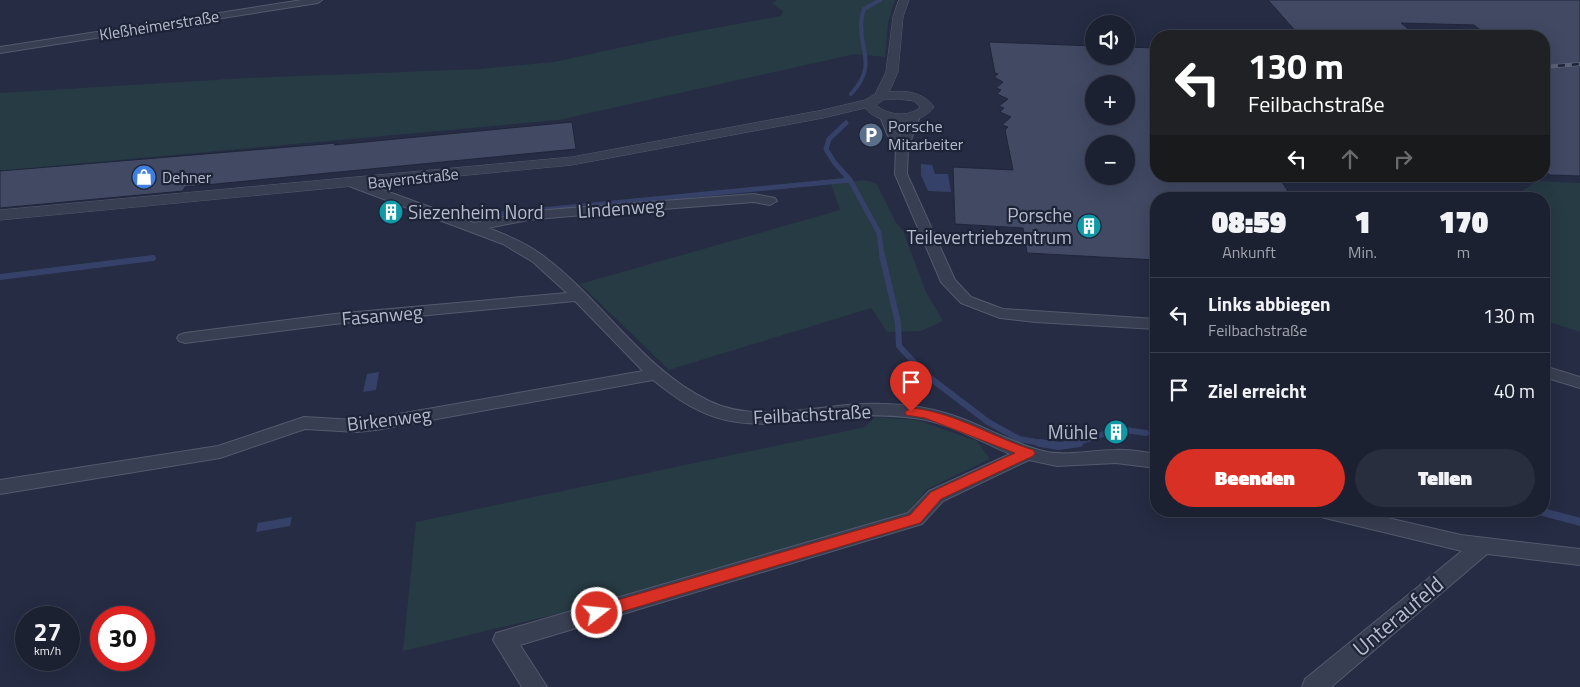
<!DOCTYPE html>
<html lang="de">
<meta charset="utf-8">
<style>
:root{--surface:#1c2132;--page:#292e3e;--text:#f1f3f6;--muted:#a0a3ac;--line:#3a3e4d;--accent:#d93025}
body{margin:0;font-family:"Titillium Web",sans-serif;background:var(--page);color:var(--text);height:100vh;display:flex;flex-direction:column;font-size:19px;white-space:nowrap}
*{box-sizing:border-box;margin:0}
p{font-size:16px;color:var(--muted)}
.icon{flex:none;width:28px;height:28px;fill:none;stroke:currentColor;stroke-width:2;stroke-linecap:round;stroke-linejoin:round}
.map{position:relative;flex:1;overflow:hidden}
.details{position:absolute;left:1150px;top:192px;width:400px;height:325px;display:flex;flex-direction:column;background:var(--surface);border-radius:20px;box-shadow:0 5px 20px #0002,0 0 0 1px var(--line)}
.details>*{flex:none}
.hud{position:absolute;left:1150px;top:30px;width:400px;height:152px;border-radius:20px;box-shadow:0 5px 20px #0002,0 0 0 1px var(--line);background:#202124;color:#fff;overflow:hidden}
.fabs{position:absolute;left:1085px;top:15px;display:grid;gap:10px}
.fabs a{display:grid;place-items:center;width:50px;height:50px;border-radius:50%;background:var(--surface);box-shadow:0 5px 20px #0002,0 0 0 1px var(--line);font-size:25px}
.speed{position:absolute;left:15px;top:606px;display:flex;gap:10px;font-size:25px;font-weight:700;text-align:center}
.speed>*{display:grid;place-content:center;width:65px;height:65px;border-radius:50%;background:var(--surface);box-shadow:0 5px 20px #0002,0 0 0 1px var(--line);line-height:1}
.speed small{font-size:12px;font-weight:400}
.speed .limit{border:8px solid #d22;background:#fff;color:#111}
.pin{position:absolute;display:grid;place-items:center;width:42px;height:42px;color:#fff;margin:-51px -21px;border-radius:50% 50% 50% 0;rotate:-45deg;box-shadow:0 0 5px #0007}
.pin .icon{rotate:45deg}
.me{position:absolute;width:55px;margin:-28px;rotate:74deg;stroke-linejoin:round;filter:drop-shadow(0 0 4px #0008)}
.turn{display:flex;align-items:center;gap:18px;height:105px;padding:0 15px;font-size:22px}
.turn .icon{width:65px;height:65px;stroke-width:2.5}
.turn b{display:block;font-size:35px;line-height:42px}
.lanes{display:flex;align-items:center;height:48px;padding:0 15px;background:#0003;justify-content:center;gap:25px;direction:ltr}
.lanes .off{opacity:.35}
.eta{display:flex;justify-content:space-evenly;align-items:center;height:85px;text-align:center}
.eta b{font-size:30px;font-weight:800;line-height:35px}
.action{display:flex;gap:10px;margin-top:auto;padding:10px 15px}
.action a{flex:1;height:58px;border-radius:30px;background:var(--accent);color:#fff;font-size:20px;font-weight:800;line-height:58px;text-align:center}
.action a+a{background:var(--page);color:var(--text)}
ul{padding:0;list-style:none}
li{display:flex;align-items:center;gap:15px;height:75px;padding:0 15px;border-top:1px solid var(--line)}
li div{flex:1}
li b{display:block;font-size:19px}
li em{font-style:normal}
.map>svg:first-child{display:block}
</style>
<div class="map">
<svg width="1580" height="687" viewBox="0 0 1580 687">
<rect width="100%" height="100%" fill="#252c43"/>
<path fill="#273b44" d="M777,0h118l-7,23 -3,34 -30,-3 -297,66 -558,51v-78l246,-15 233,-9 75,-7 129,-28 98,-18 2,-5 -11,-8z
M865,180l12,4 18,37 8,10 23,61 17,29 -22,10 -34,1 -16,-24 -202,62 -89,-86 260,-74 -9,-26z
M1537,181l43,2v149l-36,-12v-121h-34z
M875,417l42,3 60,21 13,18 -63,30 -19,23 -234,74 -271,65 13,-129 449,-95z"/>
<path fill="#364169" d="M921,164l11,1 3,9h13l3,18 -23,-1 -7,-16z
M379,372l-3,18 -13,2 4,-18z
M292,517l-2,9 -34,6 2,-9z"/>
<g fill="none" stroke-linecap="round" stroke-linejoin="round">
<path stroke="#364169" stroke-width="4" d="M851,94c29,-31 5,-46 11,-78l2,-7 16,-9"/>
<path stroke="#364169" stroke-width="5" d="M846,123l-17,16 -3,10 8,13 16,18 29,53 3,23
M489,215l361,-35"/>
<path stroke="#364169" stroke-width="6" d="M882,255l16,68 1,23 26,28 63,48 31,17 28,5
M0,277l153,-19
M1073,444l46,-15 27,4"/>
<path stroke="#364169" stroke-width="8" d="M1040,443l19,3 20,-3
M1539,511l41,11"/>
</g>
<path fill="#414963" stroke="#20263a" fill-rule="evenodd" d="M1268,0h312v176l-30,-1 -6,-5v-134h-56l-14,-11 -73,-2 16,13 -118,-1z
M989,42l105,4v10h32v-9l30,1v128h122l15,23h-137v61l-129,-7 -4,-25 -68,-4 -2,-57 60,3 -8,-40 3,-3 -6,-2 9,-8 -11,-5 4,-4 -5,-2 9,-7 -11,-5 4,-4 -5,-2 7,-6 -9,-5 4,-3 -3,-1zM1094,84h32v32h-32zM1094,144h32v32h-32z
M572,122l4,27 -391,38 -2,4 -183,17v-37l337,-28 -3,2z"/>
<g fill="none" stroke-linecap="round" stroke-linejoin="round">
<defs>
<path id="minor" d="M302,0h20l-4,3 -318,50v-6z
M886,113l6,3 8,20 10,-22h8l2,2 -12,32 -1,26 48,106 16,17 32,12 153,10v10l-121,-7 -35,-4 -39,-15 -20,-21 -46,-108 1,-26 -9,-14 -7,-18z
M353,179l121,44 54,-11 31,-3 195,-15 21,4 2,3 -7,4 -16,-3 -195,15 -31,3 -40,8c19,7 38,15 54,27 60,44 99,113 167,146 47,23 104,5 153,3 35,-1 68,2 101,15 28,11 54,26 84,33 22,4 45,-2 68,-2 14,-1 27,2 41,4v14l-40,-5 -59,3 -28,-6 -86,41 -21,23 -402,121 27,42h-25l-29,-47 3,-7 412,-120 21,-22 81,-37c-31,-13 -62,-32 -96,-36 -29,-4 -58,-3 -87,0 -37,4 -75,11 -112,-1 -24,-8 -43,-22 -62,-37l-277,50 -19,2 -52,-3 -85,29 -220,36v-14l218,-34 86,-29 53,3 19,-2 267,-47 -68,-70 -241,23 -149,19 -6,-2 -2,-3 2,-3 6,-2 149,-19 233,-21 -34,-31 -30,-18 -154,-58 -2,-3 2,-3z
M1544,366l36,11v11l-36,-11z
M1315,511h43l103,24 119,14v16l-93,-11 -156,133h-29l3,-8 157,-128 -137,-33 -7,-2z"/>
<path id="tertiary" d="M899,0h10l-6,17 -5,55 -9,20c17,-2 34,0 45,15 -14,20 -54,20 -69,1l-42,10 -251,47 -572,55v-10l572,-53 251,-47 42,-10 10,-6 11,-22 7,-55zM899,99l15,2 6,6c-11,11 -33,8 -44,-2l7,-5z"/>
</defs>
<use href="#minor" stroke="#545a6d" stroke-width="2"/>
<use href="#tertiary" stroke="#545a6d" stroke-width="1"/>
<use href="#minor" fill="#393f52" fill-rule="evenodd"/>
<use href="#tertiary" fill="#393f52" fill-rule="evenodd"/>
<defs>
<path id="rail" d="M1544,67l36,-3"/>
</defs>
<use href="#rail" stroke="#5b6279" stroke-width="4"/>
<use href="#rail" stroke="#1e2438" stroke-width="2.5" stroke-dasharray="7" stroke-linecap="butt"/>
</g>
<path fill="#d93025" stroke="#8d1f18" d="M911,408c43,4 81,29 122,42l2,3 -2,3 -92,43 -21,24 -323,96 -6,-2 -2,-4 2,-5 6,-2 313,-91 21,-23 84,-39 -90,-35 -19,-3 -1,-3z"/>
<defs>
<symbol id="parking-disc" viewBox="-11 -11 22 22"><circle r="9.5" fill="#5c6f8a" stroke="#1e2438"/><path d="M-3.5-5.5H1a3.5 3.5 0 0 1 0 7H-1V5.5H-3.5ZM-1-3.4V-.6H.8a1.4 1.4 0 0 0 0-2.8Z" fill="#fff"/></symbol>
<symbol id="shop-disc" viewBox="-11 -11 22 22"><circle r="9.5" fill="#3f7fe0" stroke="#1e2438"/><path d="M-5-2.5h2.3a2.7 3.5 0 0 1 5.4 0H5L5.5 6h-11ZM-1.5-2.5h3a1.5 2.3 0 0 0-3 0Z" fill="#fff"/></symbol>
<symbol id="building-disc" viewBox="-11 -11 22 22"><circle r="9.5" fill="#0f9aa8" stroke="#1e2438"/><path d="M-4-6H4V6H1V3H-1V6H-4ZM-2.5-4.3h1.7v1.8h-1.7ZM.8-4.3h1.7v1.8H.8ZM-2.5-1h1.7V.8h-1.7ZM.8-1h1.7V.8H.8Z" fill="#fff"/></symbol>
</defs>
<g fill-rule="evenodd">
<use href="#parking-disc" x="857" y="121" width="28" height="28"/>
<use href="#shop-disc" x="130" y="163" width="28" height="28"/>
<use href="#building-disc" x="377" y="198" width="28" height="28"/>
<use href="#building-disc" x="1075" y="212" width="28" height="28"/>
<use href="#building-disc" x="1102" y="418" width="28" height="28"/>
</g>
<g text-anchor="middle" stroke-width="4.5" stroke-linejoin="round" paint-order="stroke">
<g font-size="16" fill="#b6bbcc" stroke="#1e2438">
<text transform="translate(159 25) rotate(-9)" y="6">Kleßheimerstraße</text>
<text transform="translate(413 178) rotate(-6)" y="6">Bayernstraße</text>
</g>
<g font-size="16" fill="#b6bbcc" stroke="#1e2438" text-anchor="start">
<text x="888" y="132">Porsche<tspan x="888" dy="18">Mitarbeiter</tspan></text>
<text x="162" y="183">Dehner</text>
</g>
<g font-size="19" fill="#b6bbcc" stroke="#1e2438">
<text transform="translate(621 208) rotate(-4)" y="7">Lindenweg</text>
<text transform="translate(382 315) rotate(-5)" y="7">Fasanweg</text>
<text transform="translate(812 414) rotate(-3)" y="7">Feilbachstraße</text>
<text transform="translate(389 419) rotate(-7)" y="7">Birkenweg</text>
</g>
<g font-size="19" fill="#b6bbcc" stroke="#1e2438" text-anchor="end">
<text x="408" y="219" text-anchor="start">Siezenheim Nord</text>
<text x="1072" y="222">Porsche<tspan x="1072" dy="22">Teilevertriebzentrum</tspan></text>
<text x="1098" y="439">Mühle</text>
</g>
<g font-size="22" fill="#b6bbcc" stroke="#1e2438">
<text transform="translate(1398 616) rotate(-40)" y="8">Unteraufeld</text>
</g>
</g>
</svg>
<div class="fabs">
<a><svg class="icon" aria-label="sound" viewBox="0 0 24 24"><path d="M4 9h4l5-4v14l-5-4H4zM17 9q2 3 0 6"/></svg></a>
<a>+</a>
<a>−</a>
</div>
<div class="speed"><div>27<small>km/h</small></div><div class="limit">30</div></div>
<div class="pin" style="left:911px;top:412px;background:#d93025"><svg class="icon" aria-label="arrive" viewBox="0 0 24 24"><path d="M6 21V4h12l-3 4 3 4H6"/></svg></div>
<svg class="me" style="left:597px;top:613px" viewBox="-20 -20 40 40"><circle r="17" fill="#d93025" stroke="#fff" stroke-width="3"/><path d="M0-11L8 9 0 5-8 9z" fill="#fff"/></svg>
<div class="hud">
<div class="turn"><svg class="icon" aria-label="left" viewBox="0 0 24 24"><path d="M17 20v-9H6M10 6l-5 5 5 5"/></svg><div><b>130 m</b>Feilbachstraße</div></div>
<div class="lanes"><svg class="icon" aria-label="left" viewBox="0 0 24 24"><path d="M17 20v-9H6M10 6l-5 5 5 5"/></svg><svg class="icon off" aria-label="ahead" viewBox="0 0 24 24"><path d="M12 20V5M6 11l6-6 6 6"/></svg><svg class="icon off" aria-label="right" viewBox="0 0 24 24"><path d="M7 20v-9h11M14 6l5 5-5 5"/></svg></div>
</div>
<section class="details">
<div class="eta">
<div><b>08:59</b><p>Ankunft</p></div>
<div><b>1</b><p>Min.</p></div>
<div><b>170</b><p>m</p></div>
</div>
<ul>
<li><svg class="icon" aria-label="left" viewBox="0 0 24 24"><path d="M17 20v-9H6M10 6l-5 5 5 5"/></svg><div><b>Links abbiegen</b><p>Feilbachstraße</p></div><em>130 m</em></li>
<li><svg class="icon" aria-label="arrive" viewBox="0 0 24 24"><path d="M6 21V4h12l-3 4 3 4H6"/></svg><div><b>Ziel erreicht</b></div><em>40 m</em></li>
</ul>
<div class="action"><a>Beenden</a><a>Teilen</a></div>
</section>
</div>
